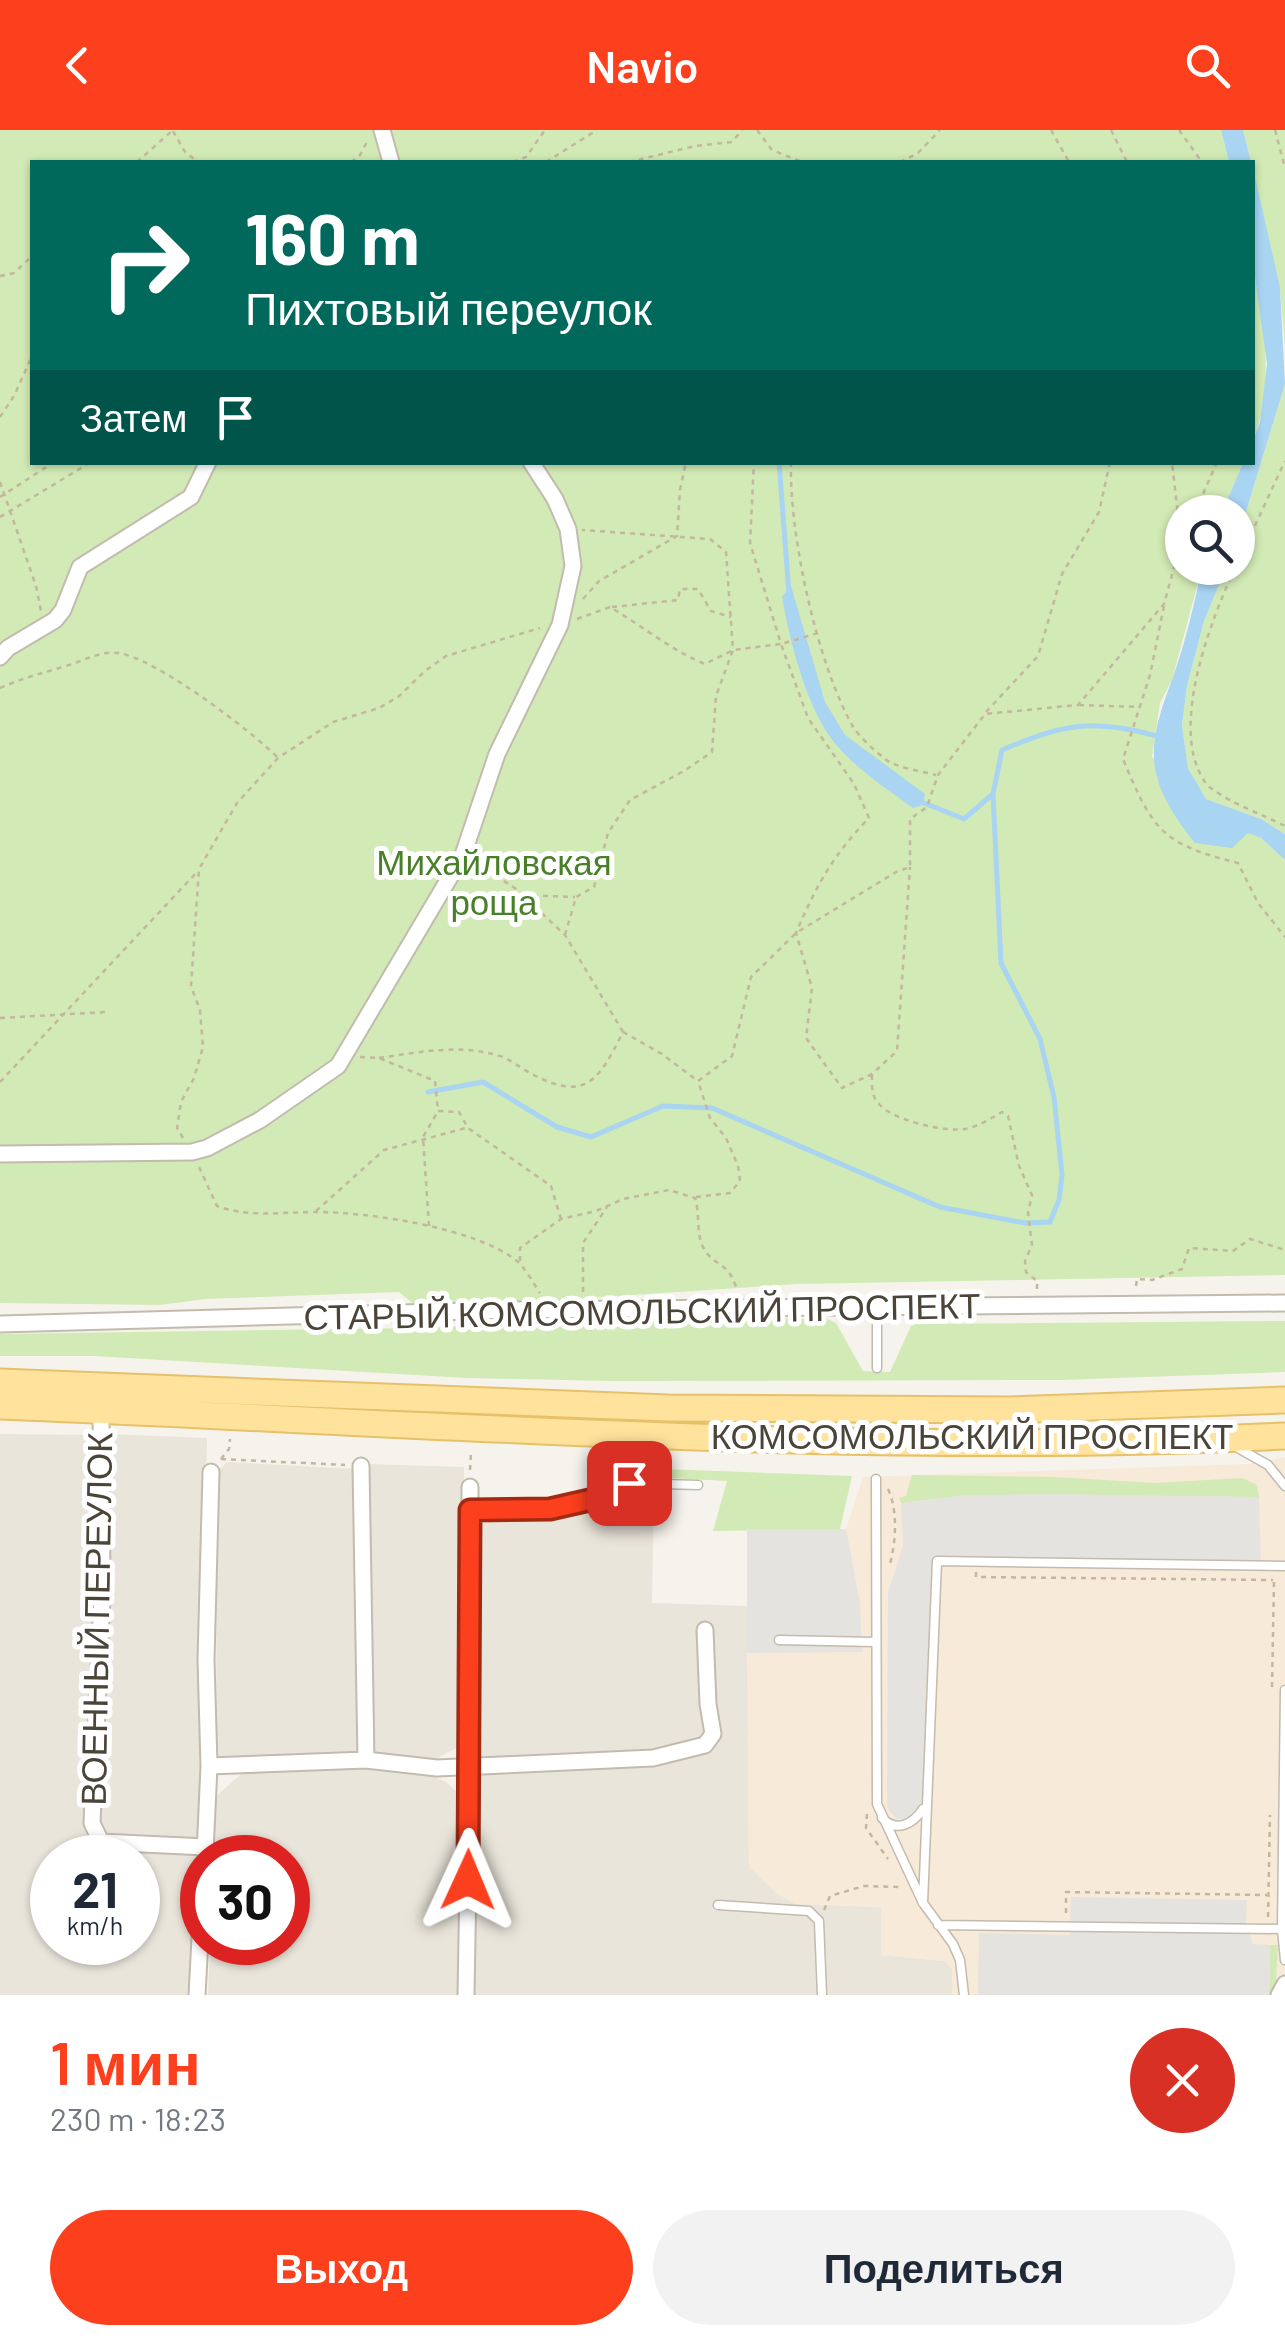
<!DOCTYPE html>
<html lang="ru">
<meta charset="utf-8">
<style>
:root{--surface:#fff;--page:#f2f2f3;--text:#1f2937;--muted:#747a83;--accent:#fc3f1d}
body{margin:0;font-family:Barlow,sans-serif;background:var(--page);color:var(--text);height:100vh;display:flex;flex-direction:column;font-size:38px;white-space:nowrap}
*{box-sizing:border-box;margin:0}
p{font-size:32px;color:var(--muted)}
.icon{flex:none;width:55px;height:55px;fill:none;stroke:currentColor;stroke-width:2;stroke-linecap:round;stroke-linejoin:round}
.map{position:relative;height:1865px;overflow:hidden}
.side{display:flex;flex-direction:column;background:var(--surface);flex:1}
.side>*{flex:none}
.top-card{position:absolute;left:30px;top:30px;width:1225px;height:305px;border-radius:0px;box-shadow:0 2px 8px #0004;background:#00695c;color:#fff;overflow:hidden}
.fabs{position:absolute;left:1165px;top:365px;display:grid;gap:20px}
.fabs a{display:grid;place-items:center;width:90px;height:90px;border-radius:50%;background:var(--surface);box-shadow:0 2px 8px #0004;font-size:50px}
.speed{position:absolute;left:30px;top:1705px;display:flex;gap:20px;font-size:50px;font-weight:700;text-align:center}
.speed>*{display:grid;place-content:center;width:130px;height:130px;border-radius:50%;background:var(--surface);box-shadow:0 2px 8px #0004;line-height:1}
.speed small{font-size:25px;font-weight:400}
.speed .limit{border:15px solid #d22;background:#fff;color:#111}
.pin{position:absolute;display:grid;place-items:center;width:85px;height:85px;color:#fff;margin:-42px;border-radius:20px;box-shadow:0 5px 15px #0006}
.me{position:absolute;width:110px;margin:-55px;rotate:1deg;stroke-linejoin:round;filter:drop-shadow(0 0 8px #0008)}
.turn{display:flex;align-items:center;gap:35px;height:210px;padding:0 50px;font-size:45px}
.turn .icon{width:130px;height:130px;stroke-width:2.5}
.turn b{display:block;font-size:70px;line-height:85px}
.then{display:flex;align-items:center;height:95px;padding:0 50px;background:#0003;gap:20px;font-size:38px}
.round{display:grid;place-items:center;flex:none;width:105px;height:105px;border-radius:52px;background:var(--page)}
.overview{display:flex;align-items:center;justify-content:space-between;height:170px;padding:0 50px}
h1{font-size:60px;font-weight:600;line-height:75px;color:var(--accent)}
.cta{display:flex;gap:20px;margin-top:auto;padding:20px 50px}
.cta a{flex:1;height:115px;border-radius:60px;background:var(--accent);color:#fff;font-size:40px;font-weight:600;line-height:115px;text-align:center}
.cta a+a{background:var(--page);color:var(--text)}
header{display:flex;justify-content:space-between;align-items:center;height:130px;padding:0 50px;background:var(--accent);color:#fff;font-size:45px;font-weight:600}
.map>svg:first-child{display:block}
</style>
<header><svg class="icon" aria-label="back" viewBox="0 0 24 24"><path d="M15 5l-7 7 7 7"/></svg>Navio<svg class="icon" aria-label="search" viewBox="0 0 24 24"><circle cx="10" cy="10" r="6"/><path d="M15 15l6 6"/></svg></header>
<div class="map">
<svg width="1285" height="1865" viewBox="0 0 1285 1865">
<rect width="100%" height="100%" fill="#f6f3ec"/>
<path fill="#eae5da" fill-rule="evenodd" d="M0,1304l97,1 1,413 104,5 -8,142h-194zM52,1728h86v84h-86z
M109,1304l98,4 -7,404 -95,-6 -8,-14 10,-225z
M227,1332l130,7 1,288 -142,3 1,-288z
M367,1334l97,3 1,267 -7,13 -24,13 -64,-4z
M618,1359l36,2 -2,112 95,3 2,261 46,37 86,3v48l64,6 7,7v27h-481l7,-222 174,-21 -176,5 -2,-243 80,-2 46,-7z
M365,1636l66,9 15,7 12,11 6,14 -4,188h-252l2,-52 78,-1v-84l-75,-1 2,-60 30,-26z"/>
<path fill="#f7ead8" d="M1285,1327v538h-333v-27l-7,-7 -64,-6v-48l-86,-3 -18,-10 -28,-27 -2,-338h99l17,-52 386,-13z"/>
<path fill="#d2eab5" d="M0,0h1221l8,32h-1197v300l1211,1 -21,49h-40v56h20l-30,112 -12,23 -8,54 95,75 14,6 24,22v415l-488,9 -377,25 -21,-17 -194,7 -45,6 -160,-2z
M1243,0h42v217l-5,-60z
M1252,133c11,58 24,121 1,177z
M1285,254v450l-24,-15 -55,-20 -18,-31 -6,-43 5,-39 17,-65 22,-53h12v-30z
M680,1188l147,1 9,4 27,48 27,1 21,-46 5,-2 369,-3v51l-224,8 -452,1 -142,-3 -373,-22h-94v-22l414,-6z
M637,1338l215,8 -12,53 -127,2 14,-50 -91,-5z
M912,1345l143,2 100,6 87,-5 15,7 2,12 -291,-2 -67,8 -2,-5 7,-2z
M1270,1815h8l-3,50h-6z"/>
<path fill="#e5e3e0" d="M1054,1364l205,3 2,67 -326,-4 -12,244 -12,15h-14l-10,-11 1,-215 15,-48 -2,-42 67,-8z
M747,1399h99l14,74 2,49 -115,1z
M1071,1767l176,3 -1,24 7,20 17,1 -1,50h-291l1,-62 91,2z"/>
<path fill="#a9d4f2" d="M1221,0h22l8,32h-22z
M1253,38l27,119 5,97 -47,154v-26h-16l21,-49 9,-1 1,-22 7,-18 7,-58 -14,-101z
M1202,438h24l-22,53 -17,65 -5,39 6,43 18,31 55,20 24,15v26l-24,-22 -13,-5 -16,15 -37,-5c-49,-62 -51,-91 -23,-163 13,-36 22,-75 30,-112z
M791,456l34,116 20,33 80,59 -2,11 -10,3c-25,-18 -52,-36 -73,-59 -32,-33 -50,-107 -58,-152z"/>
<g fill="none" stroke-linecap="round" stroke-linejoin="round">
<path stroke="#a9d4f2" stroke-width="5" d="M779,332l10,132
M919,671l45,18 29,-25 9,-44c61,-26 90,-32 155,-14
M428,962l55,-10 74,45 34,10 72,-31 49,2 228,99 85,16 25,-1 9,-22 3,-25 -8,-78 -14,-58 -39,-76 -8,-169"/>
<defs>
<path id="lane" d="M877,1238v-59
M630,1311l-1,42 69,2
M1238,1318l30,17 17,21
M876,1349l1,325 46,99 30,41 7,16 4,35
M779,1510l96,2
M1285,1560l-3,239 3,31
M882,1688c15,15 31,6 41,-9
M923,1773l14,-342 348,5
M718,1775l91,6 10,10 3,74
M938,1795l344,4"/>
<path id="street" d="M382,0l9,32
M0,527l8,-9 47,-28 8,-10 17,-43 111,-70 17,-35
M0,1024l192,-2 15,-4 53,-28 78,-54 125,-211 34,-101 63,-129 13,-59 -5,-37 -13,-30 -24,-37
M0,1194l513,-14 772,-7
M101,1278l1,189 -10,226 9,19 105,5
M361,1336l5,294
M470,1380l80,-1 43,-10 36,-16
M209,1636l157,-6 71,8 216,-10 52,-13 8,-11 -5,-30 -3,-74
M205,1723l4,-87 -3,-106 5,-188
M197,1865l5,-94
M466,1865l4,-229v-279
M1279,1865l6,-11"/>
<path id="primary" d="M0,1252l668,26 341,2 276,-10
M0,1276c428,17 857,51 1285,30"/>
</defs>
<use href="#lane" stroke="#c2bbae" stroke-width="11"/>
<use href="#street" stroke="#c2bbae" stroke-width="19"/>
<use href="#primary" stroke="#e6c16a" stroke-width="29"/>
<path stroke="#c4b79f" stroke-width="2.5" stroke-dasharray="5 5" stroke-linecap="butt" d="M757,0l15,20 30,12
M1051,0l18,32
M1111,0l16,32
M1179,0l23,32
M1275,0l10,38
M173,1l12,21 13,10
M137,32l36,-32
M351,32l9,-7 8,-15
M513,32l13,-5 19,-27
M546,32l51,-32
M629,32l66,-16 37,-4 10,-12
M900,32l18,-9 22,-23
M0,146l14,-3 18,-17
M0,287l14,-21 18,-40
M791,332c-2,73 26,200 61,263 7,12 22,25 33,34 12,9 36,12 51,16
M0,352l36,104 5,25
M0,367l54,-35
M1195,382l22,-50
M0,387l91,-55
M1238,432l47,-101
M1235,438c-24,52 -67,161 -30,214 10,15 61,34 80,44
M583,469l16,-18 78,-45 3,-46 6,-28
M1164,476l-14,69 -27,84c30,72 39,85 115,104l20,40 27,34
M612,477l66,-7 2,-11h18l13,22 20,6
M577,489l33,-12c32,19 61,43 95,57l28,-14 48,-6 -31,-101 4,-81
M818,503l-37,11 27,74 46,66 15,34c-36,37 -53,68 -73,115l16,55 -6,50 36,50 30,-14 25,-23 13,-184
M0,558c22,-10 43,-15 66,-22 18,-5 32,-15 52,-13 36,4 134,78 160,105
M1079,575l62,2
M986,582l52,-56 24,-82 37,-62 11,-50
M523,765l52,2
M565,805l11,-38 18,-10 14,-54 22,-33 54,-29 28,-19 4,-56 17,-46 -7,-98 -16,-13 -128,-9
M0,888l107,-6
M623,902l39,22 36,27 34,-25 19,-79 45,-44 100,-61 14,-5v-48l17,-12 11,-32 47,-61 93,-9 86,-101 17,-62 -9,-80
M360,927l19,1 56,23 3,30 21,1 9,16 83,58 10,33
M379,928c42,-6 83,-15 124,-1 9,4 18,11 27,16 57,31 69,6 93,-41l-58,-97 -49,-46 -39,-26
M872,945c0,11 -1,22 8,30 15,16 64,27 85,24 14,-3 25,-10 37,-17l6,4 11,50 13,29 -4,18 4,32 -7,16 1,11 11,9v9
M0,952l197,-210
M183,1008l-6,-10 4,-26 13,-24 9,-31 -3,-37 -9,-24 8,-117 38,-66 41,-45 55,-36 46,-14 19,-11 27,-26 21,-15 94,-28
M199,1037l18,39c34,12 64,6 99,6 53,0 160,16 201,49 9,8 16,22 23,32
M696,1067l34,-4 10,-12 -2,-15 -12,-28 -16,-20 -11,-34
M316,1081l68,-61 82,-22
M429,1096l-6,-89 14,-24
M520,1131v-13l41,-29 35,-8 27,-12 46,-9 26,8c5,15 1,35 8,49 10,20 27,14 34,44
M1136,1156l1,-7 15,1 30,-11 7,-21 44,3 17,-12 35,11
M583,1162v-49l24,-36
M221,1329l124,6
M221,1329l8,-10 1,-10
M470,1340l1,-18
M888,1359c10,21 8,52 2,75
M976,1442v5l297,3
M1272,1557l2,-107
M867,1684l-1,14 22,31
M824,1780l6,-14 34,-10 36,1
M1066,1783v-21l201,3
M1268,1787l2,-102"/>
<use href="#lane" stroke="#fff" stroke-width="8"/>
<use href="#street" stroke="#fff" stroke-width="15"/>
<use href="#primary" stroke="#ffe39c" stroke-width="25"/>
</g>
<g fill="none" stroke-linecap="round" stroke-linejoin="round">
<defs>
<path id="route" d="M468,1750l2,-370 80,-1 44,-10 35,-16"/>
</defs>
<use href="#route" stroke="#a42913" stroke-width="25"/>
<use href="#route" stroke="#fc3f1d" stroke-width="18"/>
</g>
<g text-anchor="middle" stroke-width="10" stroke-linejoin="round" paint-order="stroke">
<g font-size="35" fill="#4a7f2a" stroke="#fff">
<text x="494" y="745">Михайловская<tspan x="494" dy="40">роща</tspan></text>
</g>
<g font-size="35" fill="#4b4439" stroke="#fff">
<text transform="translate(642 1182) rotate(-1)" y="12">СТАРЫЙ КОМСОМОЛЬСКИЙ ПРОСПЕКТ</text>
<text x="972" y="1319">КОМСОМОЛЬСКИЙ ПРОСПЕКТ</text>
<text transform="translate(97 1489) rotate(-89)" y="12">ВОЕННЫЙ ПЕРЕУЛОК</text>
</g>
</g>
</svg>
<div class="fabs">
<a><svg class="icon" aria-label="search" viewBox="0 0 24 24"><circle cx="10" cy="10" r="6"/><path d="M15 15l6 6"/></svg></a>
</div>
<div class="speed"><div>21<small>km/h</small></div><div class="limit">30</div></div>
<div class="pin" style="left:629px;top:1353px;background:#d93025"><svg class="icon" aria-label="arrive" viewBox="0 0 24 24"><path d="M6 21V4h12l-3 4 3 4H6"/></svg></div>
<svg class="me" style="left:468px;top:1750px" viewBox="-20 -20 40 40"><path d="M0-17L14 15 0 8-14 15z" fill="#fc3f1d" stroke="#fff" stroke-width="4"/></svg>
<div class="top-card">
<div class="turn"><svg class="icon" aria-label="right" viewBox="0 0 24 24"><path d="M7 20v-9h11M14 6l5 5-5 5"/></svg><div><b>160 m</b>Пихтовый переулок</div></div>
<div class="then">Затем<svg class="icon" aria-label="arrive" viewBox="0 0 24 24"><path d="M6 21V4h12l-3 4 3 4H6"/></svg></div>
</div>
</div>
<section class="side">
<div class="overview"><div><h1>1 мин</h1><p>230 m · 18:23</p></div><a class="round" style="background:#d93025;color:#fff"><svg class="icon" aria-label="close" viewBox="0 0 24 24"><path d="M6 6l12 12M18 6L6 18"/></svg></a></div>
<div class="cta"><a>Выход</a><a>Поделиться</a></div>
</section>
